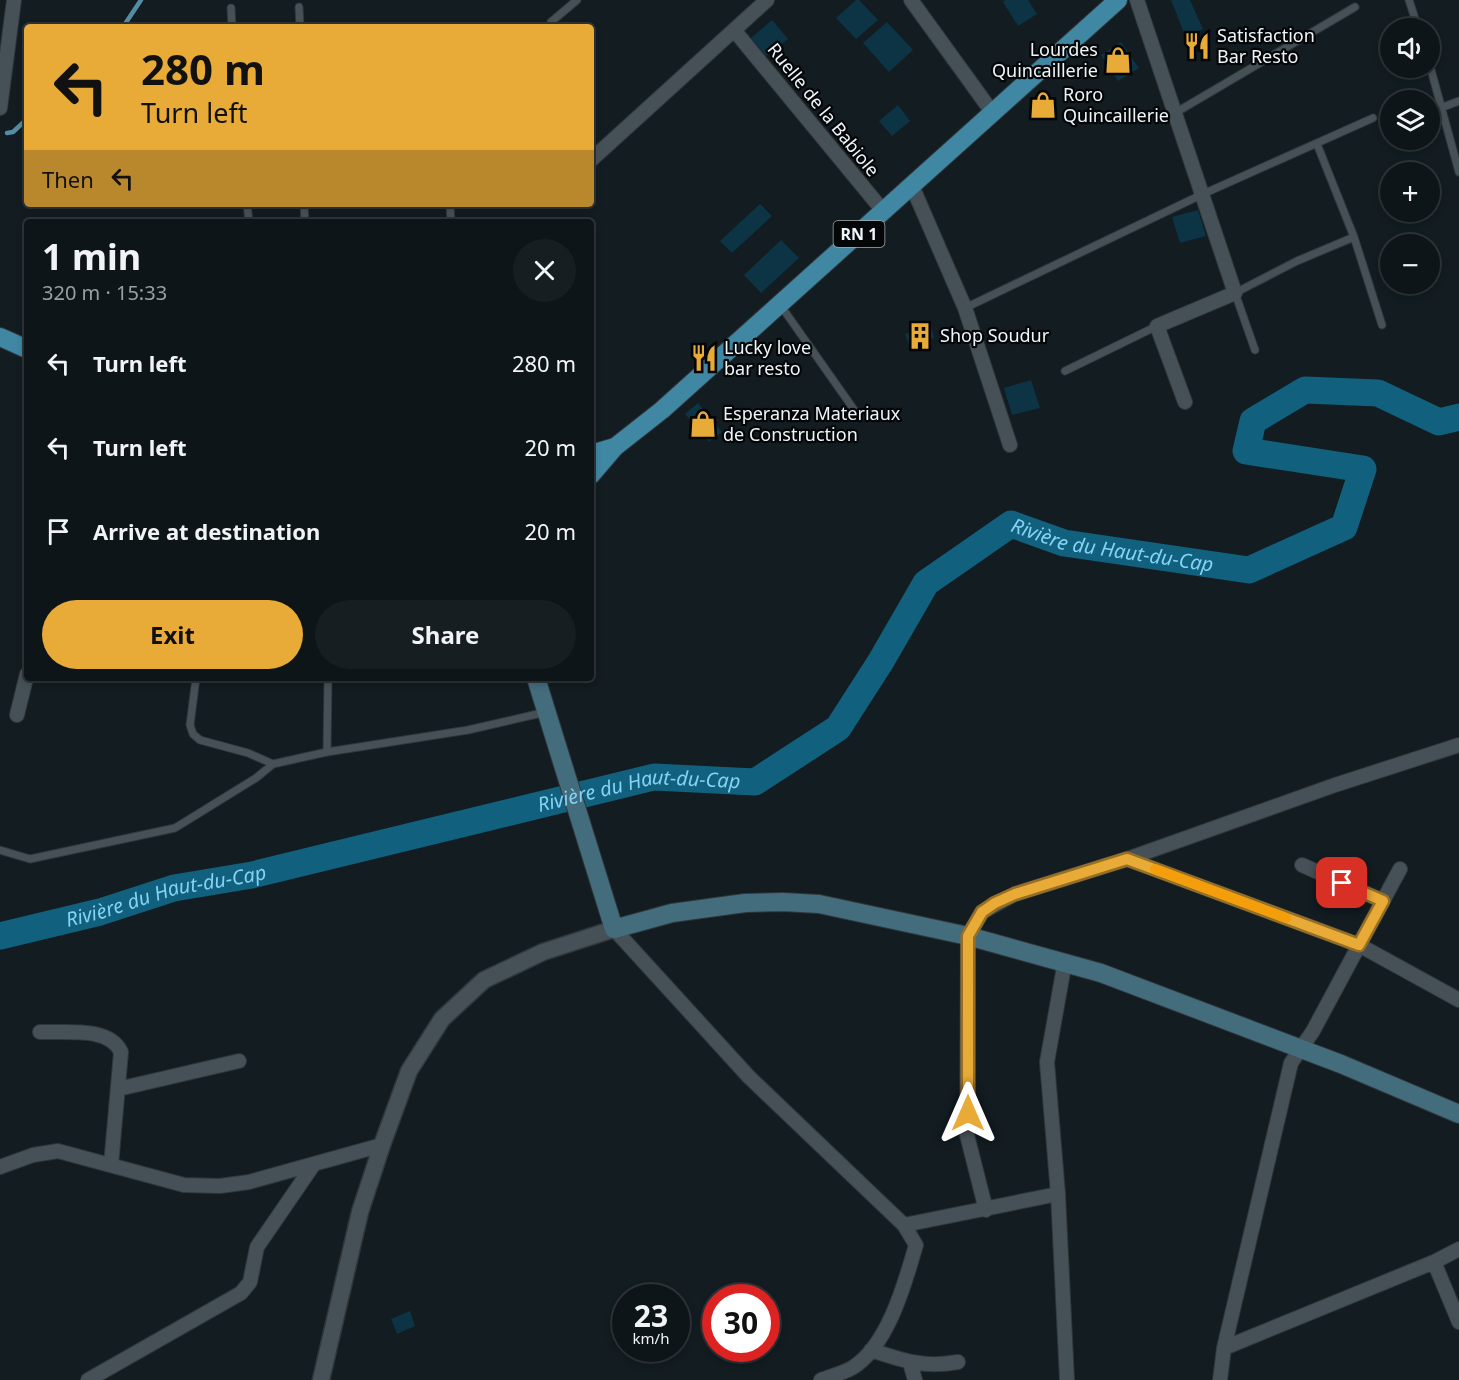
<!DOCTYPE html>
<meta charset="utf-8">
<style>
:root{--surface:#0e1519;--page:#171e22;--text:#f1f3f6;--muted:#9b9fa2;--line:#2e3438;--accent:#e9ab38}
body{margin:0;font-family:"Noto Sans",sans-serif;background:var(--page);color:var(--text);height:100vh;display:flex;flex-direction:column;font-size:22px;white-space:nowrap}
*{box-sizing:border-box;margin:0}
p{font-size:20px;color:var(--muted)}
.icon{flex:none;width:33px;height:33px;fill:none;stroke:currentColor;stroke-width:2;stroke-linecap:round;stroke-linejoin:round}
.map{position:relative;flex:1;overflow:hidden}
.details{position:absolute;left:24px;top:219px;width:570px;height:462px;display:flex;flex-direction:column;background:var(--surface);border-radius:6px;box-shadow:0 3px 9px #0003,0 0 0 2px var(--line)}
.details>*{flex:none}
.top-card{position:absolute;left:24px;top:24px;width:570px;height:183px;border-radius:6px;box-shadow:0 3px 9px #0003,0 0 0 2px var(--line);background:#e9ab38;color:#111;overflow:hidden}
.controls{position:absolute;left:1380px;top:18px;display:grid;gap:12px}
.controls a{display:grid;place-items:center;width:60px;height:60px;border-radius:50%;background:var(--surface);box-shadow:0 3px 9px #0003,0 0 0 2px var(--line);font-size:30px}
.speed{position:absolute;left:612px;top:1284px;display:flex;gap:12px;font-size:30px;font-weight:700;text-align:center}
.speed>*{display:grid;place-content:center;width:78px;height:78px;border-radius:50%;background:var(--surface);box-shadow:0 3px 9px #0003,0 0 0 2px var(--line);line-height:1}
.speed small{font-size:15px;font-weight:400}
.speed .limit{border:9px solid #d22;background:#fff;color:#111}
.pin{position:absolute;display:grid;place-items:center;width:51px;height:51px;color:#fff;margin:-26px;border-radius:12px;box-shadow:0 3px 9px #0006}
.me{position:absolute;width:66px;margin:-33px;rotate:0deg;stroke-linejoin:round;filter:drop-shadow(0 0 4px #0008)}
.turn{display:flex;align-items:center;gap:21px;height:126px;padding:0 18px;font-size:27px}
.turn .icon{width:78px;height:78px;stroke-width:2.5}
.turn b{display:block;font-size:42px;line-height:51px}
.then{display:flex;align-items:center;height:57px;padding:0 18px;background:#0003;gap:12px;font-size:22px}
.round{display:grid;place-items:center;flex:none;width:63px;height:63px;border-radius:32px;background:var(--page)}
.head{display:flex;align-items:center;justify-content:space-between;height:102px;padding:0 18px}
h1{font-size:36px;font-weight:700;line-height:45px}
.primary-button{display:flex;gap:12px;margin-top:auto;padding:12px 18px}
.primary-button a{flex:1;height:69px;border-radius:36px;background:var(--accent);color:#111;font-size:24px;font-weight:700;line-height:69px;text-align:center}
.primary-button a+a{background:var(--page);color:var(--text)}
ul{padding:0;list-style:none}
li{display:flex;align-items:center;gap:18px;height:84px;padding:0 18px}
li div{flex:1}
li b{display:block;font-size:22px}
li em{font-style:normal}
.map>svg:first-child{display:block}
</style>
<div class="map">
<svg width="1459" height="1380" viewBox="0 0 1459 1380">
<rect width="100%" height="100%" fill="#121c21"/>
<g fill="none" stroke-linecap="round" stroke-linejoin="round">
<path stroke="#538da2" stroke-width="4.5" d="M123,27l18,-27
M7,133l6,-1 14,-13"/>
<path stroke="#11607d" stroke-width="27" id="s1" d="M0,936l100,-24 74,-24 78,-13 402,-98 101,5 83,-54 43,-67 45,-78 85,-59 53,19 185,27 95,-43 19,-58 -117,-18 7,-30 52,-31 73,3 61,29 20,-5"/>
</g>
<path fill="#0d3444" d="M856,0h3l19,20 -22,19 -20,-21z
M1005,0h23l9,14 -19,12 -15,-24z
M1171,0h19l13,29 -17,9z
M772,20l16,19 -22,17 -15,-18z
M887,22l26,28 -24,22 -26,-29z
M1121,42l18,26 -21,13 -17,-26z
M1046,92l10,9 -15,17 -10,-9z
M898,105l12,16 -18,15 -13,-15z
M760,204l12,12 -40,37 -12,-12z
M1198,210l8,26 -26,7 -8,-26z
M781,240l18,18 -38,35 -17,-18z
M931,326l3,12 -25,7 -4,-11z
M1031,380l9,28 -28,7 -8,-27z
M698,403l24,29 -13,10 -24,-28z
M410,1311l5,15 -18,8 -6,-15z"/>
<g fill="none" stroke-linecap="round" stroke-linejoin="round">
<defs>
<path id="service" d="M1409,0l9,28
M299,7l1,20
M231,8l1,19
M551,22l26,-22
M1430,66l29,106
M1443,107l16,-6
M1175,113l180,-106
M1317,144l37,93 28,88
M247,204l2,18
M304,204l1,18
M450,204l1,18
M781,306l74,105
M965,308l238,-114 170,-76
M1255,350l-20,-57 62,-32 57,-24
M1065,371l92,-45
M196,678l-6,47 3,9 7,6 48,13 25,11 54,-12 141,-22 78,-18
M327,752l1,-74
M0,850l30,9 145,-31 81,-50 17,-14"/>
<path id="minor" d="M911,0l81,112
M1137,0l98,293 -78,33 28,76
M734,30l150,182
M0,108l14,-108
M591,160l176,-160
M912,186l53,122 45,137
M17,715l10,-41
M1127,859l232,86 100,55
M1302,865l81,36
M614,929l135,148 155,148 12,20c-11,38 -28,101 -64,123 -9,5 -21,8 -31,12
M1065,961l-18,101 11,132 9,186
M40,1032c25,1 69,-6 81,20l-10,113
M118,1089l121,-28
M0,1167l33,-12 25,-4 126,34 36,1 29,-4 133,-37
M986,1210l-19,-75 1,-199 14,-24 33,-18 112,-35 208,-74 124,-40
M904,1225l154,-31
M1434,1262l25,60
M1224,1348l210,-86 25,-13
M871,1350c33,11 53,18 87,12
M910,1363l5,17
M88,1380l153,-87 9,-11 7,-35 57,-83
M1220,1380l4,-32 67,-285 22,-32 87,-162"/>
<path id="tertiary" d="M321,1380l39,-168 22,-67 27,-74 33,-52 42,-39 59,-28 71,-23"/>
<path id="secondary" d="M536,678l78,251 58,-16 73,-10 38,-1 36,2 149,32 133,37 240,91 118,50"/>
<path id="primary" d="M0,337l27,12
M591,454l24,-7 47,-37 456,-410
M591,475l24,-28"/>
</defs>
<use href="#service" stroke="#30373a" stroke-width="9"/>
<use href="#minor" stroke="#30373a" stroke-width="16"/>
<use href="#tertiary" stroke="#30373a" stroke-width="19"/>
<use href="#secondary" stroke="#30373a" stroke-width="20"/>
<use href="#primary" stroke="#30373a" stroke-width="20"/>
<use href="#service" stroke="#465157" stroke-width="7"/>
<use href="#minor" stroke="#465157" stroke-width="14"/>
<use href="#tertiary" stroke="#465157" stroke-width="16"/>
<use href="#secondary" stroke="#436c7d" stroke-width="18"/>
<use href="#primary" stroke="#4087a4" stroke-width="18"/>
</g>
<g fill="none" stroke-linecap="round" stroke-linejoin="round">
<defs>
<path id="route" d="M968,1113v-177l14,-24 13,-9 20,-9 112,-35 232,86 24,-44 -41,-18"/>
</defs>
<use href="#route" stroke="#976f24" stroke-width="15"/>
<use href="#route" stroke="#e9ab38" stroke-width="10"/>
<path stroke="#f59e0b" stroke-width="10" d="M1155,869l131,49"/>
</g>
<defs>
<symbol id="restaurant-bare" viewBox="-9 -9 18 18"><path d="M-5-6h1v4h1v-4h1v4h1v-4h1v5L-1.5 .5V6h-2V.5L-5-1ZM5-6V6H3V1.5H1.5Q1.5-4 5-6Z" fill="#e9ab38" stroke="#040608" stroke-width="2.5" paint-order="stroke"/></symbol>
<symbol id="shop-bare" viewBox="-9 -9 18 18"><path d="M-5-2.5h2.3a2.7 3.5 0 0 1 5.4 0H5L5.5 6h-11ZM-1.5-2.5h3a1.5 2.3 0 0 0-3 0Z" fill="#e9ab38" stroke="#040608" stroke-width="2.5" paint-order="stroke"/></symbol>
<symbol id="building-bare" viewBox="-9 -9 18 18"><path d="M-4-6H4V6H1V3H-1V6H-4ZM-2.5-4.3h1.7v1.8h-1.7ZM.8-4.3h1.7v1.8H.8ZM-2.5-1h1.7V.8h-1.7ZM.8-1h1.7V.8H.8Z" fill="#e9ab38" stroke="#040608" stroke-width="2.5" paint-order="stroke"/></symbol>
</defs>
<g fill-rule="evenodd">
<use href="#restaurant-bare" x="1178" y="27" width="38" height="38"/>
<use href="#shop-bare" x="1099" y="41" width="38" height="38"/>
<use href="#shop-bare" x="1024" y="86" width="38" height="38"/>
<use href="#building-bare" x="901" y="317" width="38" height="38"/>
<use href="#restaurant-bare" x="685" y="339" width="38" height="38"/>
<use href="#shop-bare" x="684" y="405" width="38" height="38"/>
</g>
<g text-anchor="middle" stroke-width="4.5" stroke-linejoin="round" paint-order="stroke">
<rect fill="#040608" stroke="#a8adb0" stroke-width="1.5" x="833.5" y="221" width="51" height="26" rx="4.5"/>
<g font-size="16" font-weight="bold" fill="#eef5f8">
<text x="859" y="240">RN 1</text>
</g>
<g font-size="18" fill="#eef5f8" stroke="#040608" text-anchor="start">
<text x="1217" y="42">Satisfaction<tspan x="1217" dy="21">Bar Resto</tspan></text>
<text x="1098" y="56" text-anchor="end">Lourdes<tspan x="1098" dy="21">Quincaillerie</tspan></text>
<text x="1063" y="101">Roro<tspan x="1063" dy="21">Quincaillerie</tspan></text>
<text x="940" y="342">Shop Soudur</text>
<text x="724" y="354">Lucky love<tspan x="724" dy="21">bar resto</tspan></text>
<text x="723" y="420">Esperanza Materiaux<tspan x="723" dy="21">de Construction</tspan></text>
</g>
<g font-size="18" fill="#eef5f8" stroke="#040608">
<text transform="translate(823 110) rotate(51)" y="6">Ruelle de la Babiole</text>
</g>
<g font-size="20" font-style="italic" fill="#84d2f5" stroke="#040608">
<text dy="7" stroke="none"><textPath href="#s1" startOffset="1251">Rivière du Haut-du-Cap</textPath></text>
<text dy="7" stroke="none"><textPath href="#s1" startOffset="657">Rivière du Haut-du-Cap</textPath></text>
<text dy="7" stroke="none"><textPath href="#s1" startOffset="171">Rivière du Haut-du-Cap</textPath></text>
</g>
</g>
</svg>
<div class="controls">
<a><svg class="icon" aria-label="sound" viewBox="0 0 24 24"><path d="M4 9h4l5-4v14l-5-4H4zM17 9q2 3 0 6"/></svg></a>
<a><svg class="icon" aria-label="layers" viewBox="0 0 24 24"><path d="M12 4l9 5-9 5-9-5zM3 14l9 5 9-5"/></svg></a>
<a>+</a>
<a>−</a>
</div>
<div class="speed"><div>23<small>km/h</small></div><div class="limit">30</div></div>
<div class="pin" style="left:1342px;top:883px;background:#d93025"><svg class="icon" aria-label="arrive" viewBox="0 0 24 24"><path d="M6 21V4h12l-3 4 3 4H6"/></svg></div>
<svg class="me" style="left:968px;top:1113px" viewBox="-20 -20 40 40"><path d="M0-17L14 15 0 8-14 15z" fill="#e9ab38" stroke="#fff" stroke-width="4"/></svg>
<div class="top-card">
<div class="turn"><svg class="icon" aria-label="left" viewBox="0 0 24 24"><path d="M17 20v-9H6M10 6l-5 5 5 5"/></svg><div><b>280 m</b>Turn left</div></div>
<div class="then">Then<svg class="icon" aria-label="left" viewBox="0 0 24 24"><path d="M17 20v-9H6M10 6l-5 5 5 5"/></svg></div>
</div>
<section class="details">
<div class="head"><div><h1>1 min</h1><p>320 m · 15:33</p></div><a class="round"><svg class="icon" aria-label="close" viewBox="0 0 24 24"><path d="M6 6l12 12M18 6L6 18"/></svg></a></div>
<ul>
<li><svg class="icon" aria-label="left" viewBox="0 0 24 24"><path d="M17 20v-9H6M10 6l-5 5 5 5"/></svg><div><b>Turn left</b></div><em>280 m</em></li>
<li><svg class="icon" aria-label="left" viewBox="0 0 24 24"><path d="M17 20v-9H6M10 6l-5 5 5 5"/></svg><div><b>Turn left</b></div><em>20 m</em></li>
<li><svg class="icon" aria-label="arrive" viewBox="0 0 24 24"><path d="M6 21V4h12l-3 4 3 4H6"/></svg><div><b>Arrive at destination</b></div><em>20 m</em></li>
</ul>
<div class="primary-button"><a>Exit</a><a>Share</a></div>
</section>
</div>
